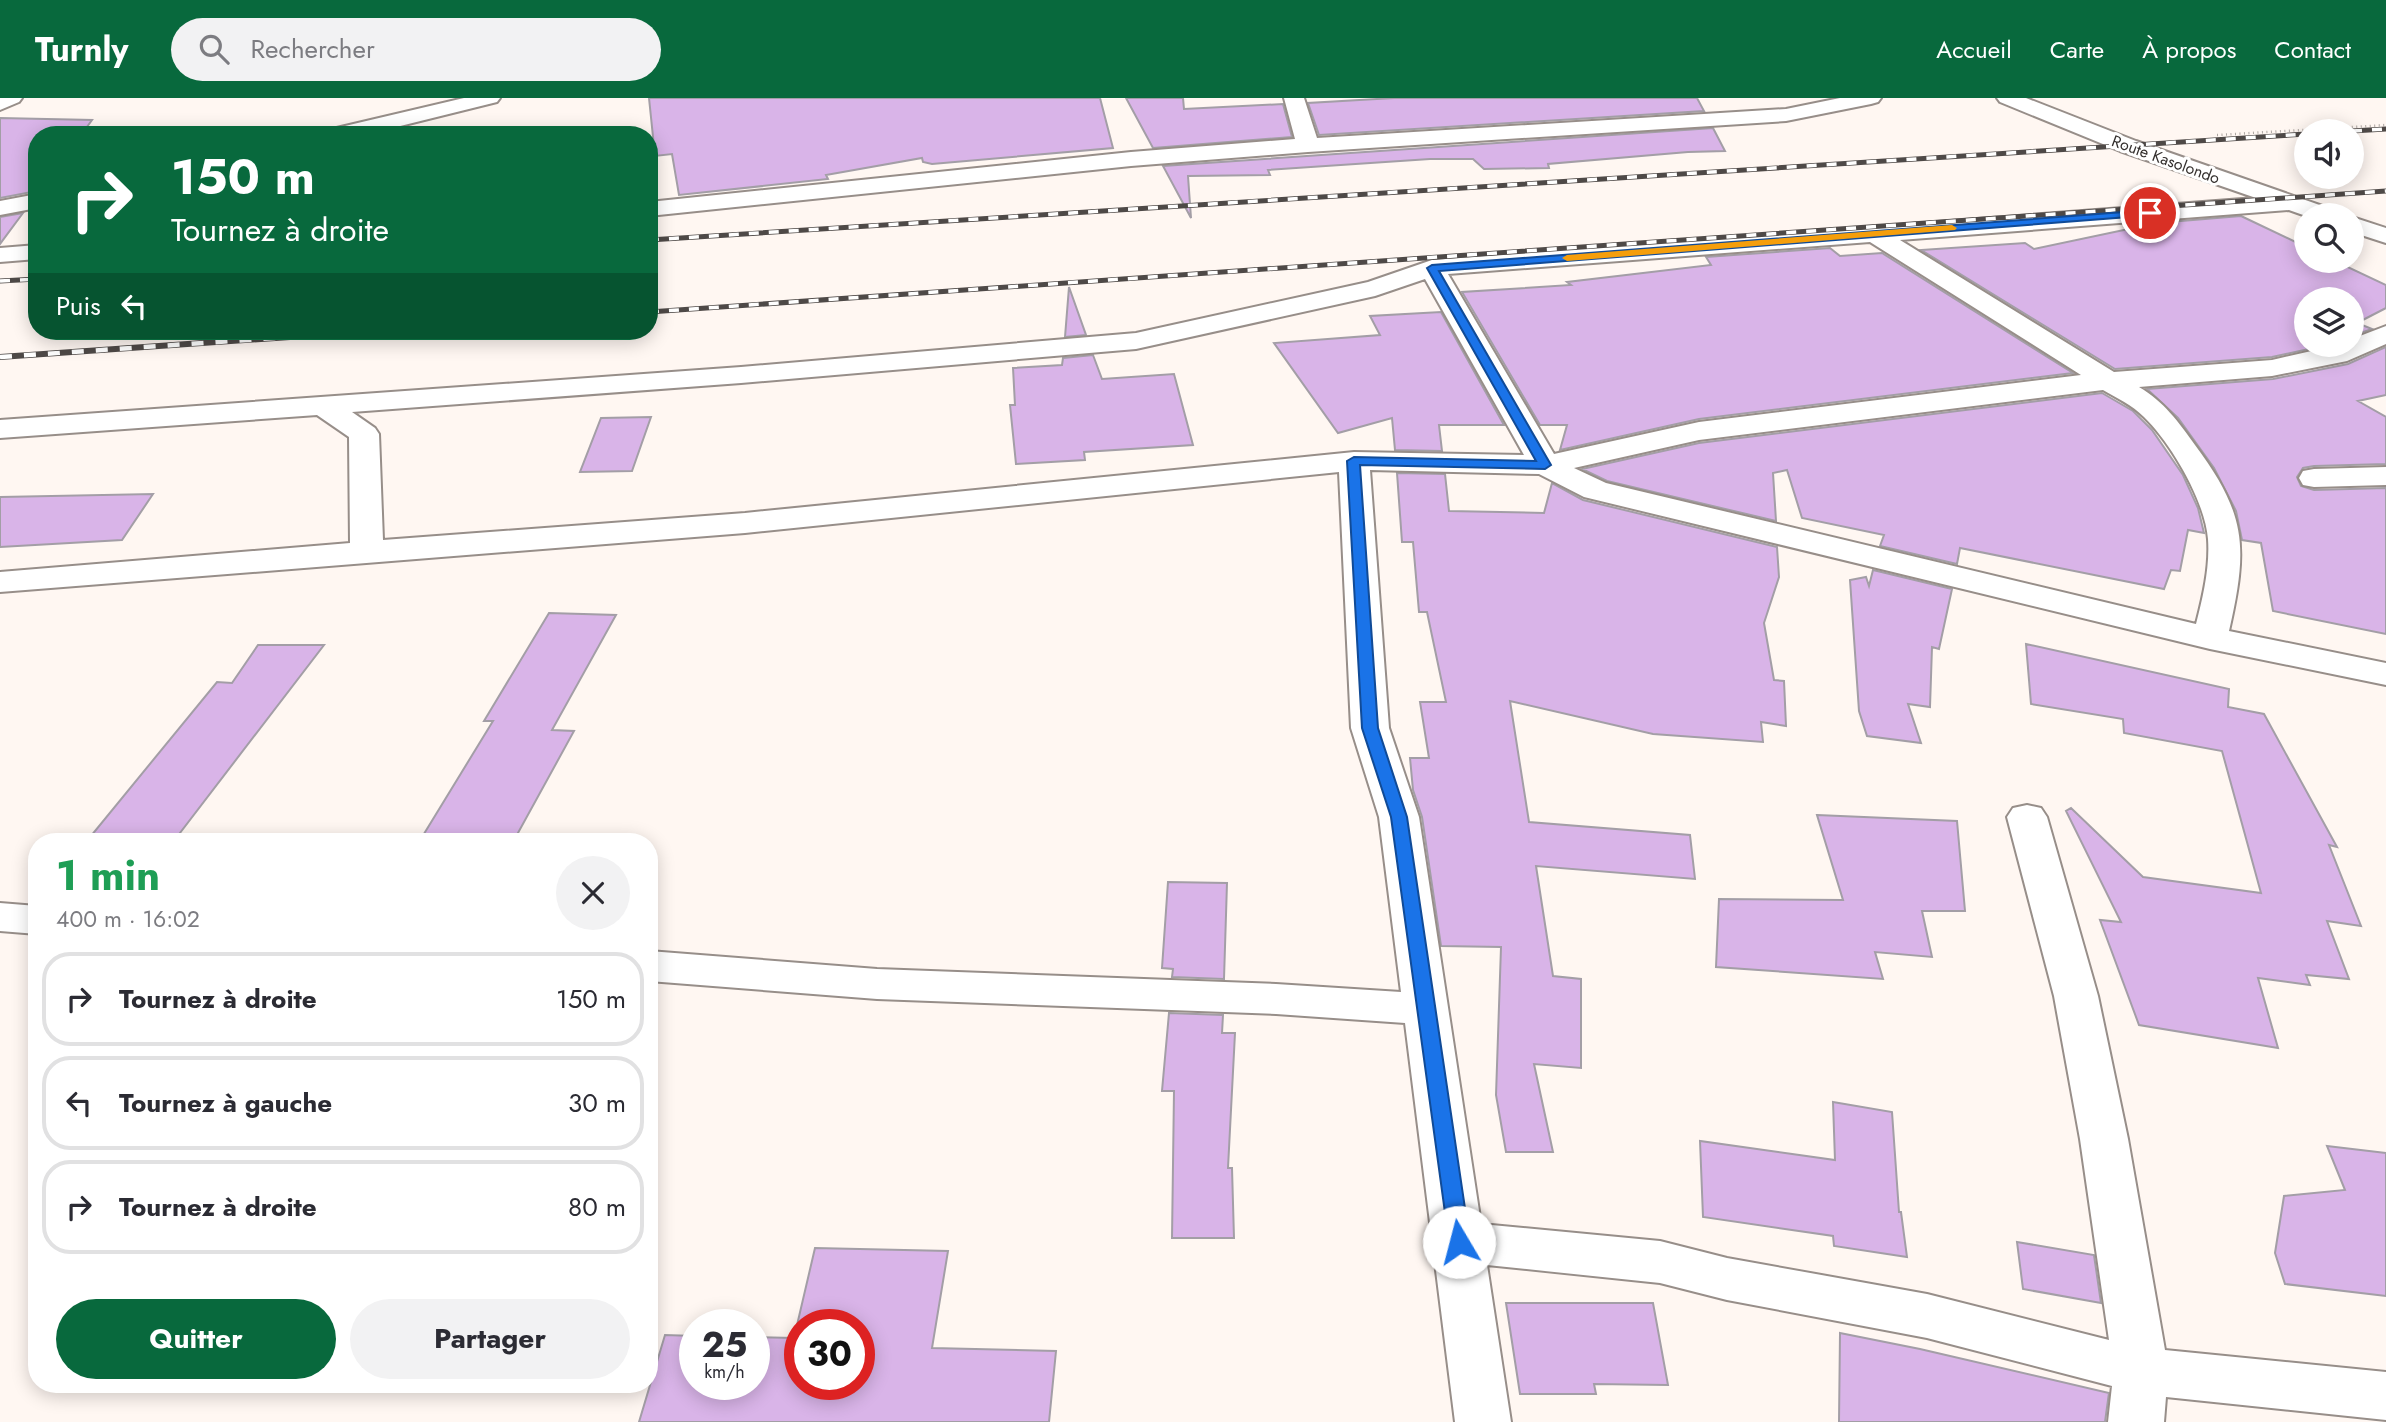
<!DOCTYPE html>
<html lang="fr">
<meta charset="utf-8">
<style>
:root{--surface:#fff;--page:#f2f2f3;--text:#2b2b33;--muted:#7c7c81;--line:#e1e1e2;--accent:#08693d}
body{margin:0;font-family:Jost,sans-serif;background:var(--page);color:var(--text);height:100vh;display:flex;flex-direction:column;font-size:26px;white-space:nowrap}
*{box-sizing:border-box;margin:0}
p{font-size:23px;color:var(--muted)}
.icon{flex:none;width:38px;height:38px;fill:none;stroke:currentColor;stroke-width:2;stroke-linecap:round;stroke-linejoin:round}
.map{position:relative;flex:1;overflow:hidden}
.sheet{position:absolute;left:28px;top:735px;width:630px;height:560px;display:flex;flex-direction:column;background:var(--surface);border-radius:28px;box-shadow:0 4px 18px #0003}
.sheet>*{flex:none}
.hud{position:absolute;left:28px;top:28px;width:630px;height:214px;border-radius:28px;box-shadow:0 4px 18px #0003;background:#08693d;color:#fff;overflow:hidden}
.buttons{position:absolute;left:2294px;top:21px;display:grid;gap:14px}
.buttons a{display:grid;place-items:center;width:70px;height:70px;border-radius:50%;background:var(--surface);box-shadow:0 4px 18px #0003;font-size:35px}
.speed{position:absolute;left:679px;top:1211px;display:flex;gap:14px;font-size:35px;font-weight:700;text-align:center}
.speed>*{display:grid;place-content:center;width:91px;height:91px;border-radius:50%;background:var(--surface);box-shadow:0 4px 18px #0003;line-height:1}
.speed small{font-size:18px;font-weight:400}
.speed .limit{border:10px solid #d22;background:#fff;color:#111}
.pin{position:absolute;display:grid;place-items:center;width:60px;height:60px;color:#fff;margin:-30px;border:4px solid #fff;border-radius:50%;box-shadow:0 2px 7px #0007}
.me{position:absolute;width:77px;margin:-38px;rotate:352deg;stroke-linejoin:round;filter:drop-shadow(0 0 5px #0008)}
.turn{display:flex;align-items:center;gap:24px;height:147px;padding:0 28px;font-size:32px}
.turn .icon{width:91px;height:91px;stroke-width:2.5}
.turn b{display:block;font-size:49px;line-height:60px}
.then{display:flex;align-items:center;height:66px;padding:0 28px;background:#0003;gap:14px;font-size:26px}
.round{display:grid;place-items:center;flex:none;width:74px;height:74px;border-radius:37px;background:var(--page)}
.headline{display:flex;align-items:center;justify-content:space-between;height:119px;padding:0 28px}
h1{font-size:42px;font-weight:700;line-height:52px;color:#1e9e55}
.primary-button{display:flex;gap:14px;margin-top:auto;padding:14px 28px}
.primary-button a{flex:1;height:80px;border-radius:42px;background:var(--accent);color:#fff;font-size:28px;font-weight:700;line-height:80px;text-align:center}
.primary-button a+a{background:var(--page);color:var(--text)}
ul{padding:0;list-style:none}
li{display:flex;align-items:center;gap:21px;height:94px;margin:0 14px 10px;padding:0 14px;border:4px solid var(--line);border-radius:28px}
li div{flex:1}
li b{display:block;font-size:26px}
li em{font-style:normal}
header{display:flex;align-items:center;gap:42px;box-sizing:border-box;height:98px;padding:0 35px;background:var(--accent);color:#fff}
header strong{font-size:33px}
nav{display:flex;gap:38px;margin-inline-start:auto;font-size:24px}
.search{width:490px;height:63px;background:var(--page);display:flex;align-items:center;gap:18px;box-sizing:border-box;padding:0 24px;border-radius:38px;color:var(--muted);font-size:26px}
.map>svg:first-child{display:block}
</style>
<header>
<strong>Turnly</strong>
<div class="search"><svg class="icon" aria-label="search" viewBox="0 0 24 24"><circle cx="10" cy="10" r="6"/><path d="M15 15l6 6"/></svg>Rechercher</div>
<nav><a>Accueil</a><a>Carte</a><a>À propos</a><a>Contact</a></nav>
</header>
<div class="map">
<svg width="2386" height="1324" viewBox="0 0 2386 1324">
<rect width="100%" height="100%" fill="#fff7f2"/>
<path fill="#d9b4e8" stroke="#a39ea6" stroke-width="2" fill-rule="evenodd" d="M649,0h451l13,50 -181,16 -9,-2 -1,-4 -96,17 2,4 -149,16 -7,-41 -17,2z
M1126,0h57l1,11 99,-5 9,33 -139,11z
M1394,0h303l7,13 -385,24 -11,-32z
M0,20l92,2 -11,15h-44v56l-37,7z
M1713,30l12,23 -37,1 -140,12 1,4 -65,1 -11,-10h-43l-162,11 2,5 -82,1 3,42 -28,-52z
M23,115l-23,31v-27z
M2241,118l65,31v14h29l51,24v23l-29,15 15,6 -20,7v-37h-46v46h21l-55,12 -157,12 -194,-119 104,-7 9,6 123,-26z
M1830,150l10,8 42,-3 191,120 -374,46 -139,31 7,-25h-27l-78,-133 109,-7 -4,-3 144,-17 -5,-8z
M1069,189l17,48 -21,2z
M1441,214l63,113h-65l3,26 -47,-1 -3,-32 -54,15 -64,-90 106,-8 -10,-19z
M2386,249v48l-28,6 28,16v47l-72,2 -11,2 -6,9 4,9 13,4 72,-2v146l-113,-23 -12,-68 -19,-3 -6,-29 -22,-43 -36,-50 -31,-29 126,-10 75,-15z
M1093,257l9,24 72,-5 19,71 -109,7 1,8 -69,4 -6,-59h5l-2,-37 49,-3 1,-7z
M2102,295l31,18 19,19 31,45 15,33 6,25 -16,-3 -8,41 -9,-1 -7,19 -204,-41 -3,16 -77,-18 4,-11 -82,-17 -15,-48 -14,3 3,48 -169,-40 -25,-12 117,-26z
M651,319l-19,54 -52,1 21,-54z
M1397,375l48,1 4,37 95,2 8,-30 31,17 194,47 2,30 -15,46 10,57 10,1 2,45 -25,-4 2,20 -110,-8 -143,-33 19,121 161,13 5,44 -159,-13 17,110 28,3v89l-47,-4 19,88h-47l-10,-57 5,-148 -60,-1 -19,-129 -9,-27 -3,-32h19l-9,-56h26l-19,-90h-8l-6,-70h-11z
M153,396l-31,46 -122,7v-50z
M1873,472l79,19 -13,60 -7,-2 -2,60 -22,-3 13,39 -54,-7 -8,-25 -9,-131 16,-3 3,9z
M549,515l67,2 -64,115 22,1 -61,111h-94l74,-121h-9z
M2026,546l203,45 -1,18 36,7 73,133 -8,-2 32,81 -34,-5 22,58 -43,-4 4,10 -52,-7 20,70 -139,-23 -39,-105 21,2 -55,-111 5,-3 72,69 118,16 -39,-142 -98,-18 -1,-14 -92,-15z
M258,547h66l-151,197h-87l131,-160 15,1z
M1817,717l140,6 8,90h-43l10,46 -57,-5 8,27 -167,-12 3,-68 124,1z
M1168,784l59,1 -3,96 -52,-2 1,-8 -11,-1z
M1169,915l54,2 -1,18h13l-7,135h4l2,70h-62l2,-147h-12z
M1833,1004l59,10 7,100h2l6,45 -73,-11 -1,-10 -130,-19 -3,-76 135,19z
M2327,1048l59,7v143l-101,-12 -10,-31 9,-57 61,-6z
M2017,1144l77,13 7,48 -78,-14z
M815,1150l133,3 -16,97 124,3 -7,71h-410l26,-87 30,1v48h59v-47l40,1zM800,1227h59v59h-59z
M1506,1205h147l15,82 -74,-1 2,10h-76z
M1840,1235l80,16 189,44 -4,29h-266z"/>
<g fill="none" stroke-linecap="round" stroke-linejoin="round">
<defs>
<path id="minor" d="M0,0h22l-3,4 -19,8z
M464,0h36l-3,4 -133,33h-39l3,-5z
M1284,0h20l13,40 469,-29 54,-11h41l-3,4 -7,2 -85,17 -478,31 -177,14 -482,50v-14l482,-50 164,-13z
M1997,0h29l110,43 198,69 4,5 -32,1 -17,-6 -389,30 214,132 158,-12 66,-15h14v-6l34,-13v18l-39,17 -75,15 -133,11c25,15 39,34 56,58 52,70 53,102 34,186l157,32v22l-176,-36 -626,-152 -45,-23 -169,-4 19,258 30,89 62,407 179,17 67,17 200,36 182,46 -29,-201 -26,-143 -47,-179 6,-9 14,-3 14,3 6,9 51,179 30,143 37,211 221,22v48l-220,-23 -2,25h-56l4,-36 -185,-48 -200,-38 -67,-17 -173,-18 24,157h-56l-50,-399 -129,-9 -399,-15 -228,-18v-30l228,18 399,15 125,8 -22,-175 -28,-89 -12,-256 -594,61 -745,59v-20l350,-29 -1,-106 -32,-22 -317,23v-18l741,-53 395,-34 232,-51 64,-22 824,-62 -136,-47 -120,-49zM1870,144l211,133 -382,47 -145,32 -106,-180zM1425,181l99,176 -170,-3 -609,61 -362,27 -4,-106 -4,-6 -23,-16 389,-29 395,-34 239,-53zM2103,292c14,8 29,15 41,27 27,26 61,84 64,122 2,28 -5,58 -12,85l-590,-141 -32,-15 125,-28z
M37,96v14l-37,7v-14z
M2352,119l34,11v15l-34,-11z
M37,147v14l-37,3v-14z
M2386,369v18l-72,2 -11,-2 -4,-7 4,-7 11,-2z
M0,805l37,3v28l-37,-3z"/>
</defs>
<use href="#minor" stroke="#978e89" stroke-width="4"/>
<path stroke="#aca5a1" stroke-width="2.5" stroke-dasharray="1 3.5" stroke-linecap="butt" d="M2217,37l169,-10"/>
<use href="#minor" fill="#fff" fill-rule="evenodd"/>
<defs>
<path id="rail-far1" d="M2352,33l34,-2
M649,142l1657,-106
M0,183l37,-2
M649,214l1737,-121"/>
<path id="rail" d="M0,259l377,-26"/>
</defs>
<use href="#rail-far1" stroke="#4e4947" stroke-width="5"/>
<use href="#rail" stroke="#4e4947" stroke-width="6"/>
<use href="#rail-far1" stroke="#fff" stroke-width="3.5" stroke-dasharray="10" stroke-linecap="butt"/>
<use href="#rail" stroke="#fff" stroke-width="4.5" stroke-dasharray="12" stroke-linecap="butt"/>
</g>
<path fill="#1a73e8" stroke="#114b97" stroke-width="2" d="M2150,112l4,1v4l-715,56 112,194 -6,4 -185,-4 18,263 29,89 63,425 -3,6 -8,3 -7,-3 -3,-6 -58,-425 -29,-89 -15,-267 7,-4 182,4 -109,-193 5,-3z"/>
<path fill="#f59e0b" d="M1952,127l5,3 -2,2 -388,31 -5,-3 5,-3z"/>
<g text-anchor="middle" stroke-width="6" stroke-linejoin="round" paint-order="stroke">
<g font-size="16" fill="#332f2d" stroke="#fff">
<text transform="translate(2166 61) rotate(20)" y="6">Route Kasolondo</text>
</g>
</g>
</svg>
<div class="buttons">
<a><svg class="icon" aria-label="sound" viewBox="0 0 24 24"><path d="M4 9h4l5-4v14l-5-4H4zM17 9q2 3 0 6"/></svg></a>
<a><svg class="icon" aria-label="search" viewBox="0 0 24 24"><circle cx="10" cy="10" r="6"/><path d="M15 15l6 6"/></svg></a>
<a><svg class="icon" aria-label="layers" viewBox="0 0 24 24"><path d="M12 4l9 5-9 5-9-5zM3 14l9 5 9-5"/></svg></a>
</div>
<div class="speed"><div>25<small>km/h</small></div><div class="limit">30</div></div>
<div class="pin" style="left:2150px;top:115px;background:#d93025"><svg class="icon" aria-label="arrive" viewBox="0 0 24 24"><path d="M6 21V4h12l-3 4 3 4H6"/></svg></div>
<svg class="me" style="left:1459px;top:1144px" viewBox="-20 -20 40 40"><circle r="19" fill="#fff"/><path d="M0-13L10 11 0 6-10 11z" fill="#1a73e8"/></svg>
<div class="hud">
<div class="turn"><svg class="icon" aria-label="right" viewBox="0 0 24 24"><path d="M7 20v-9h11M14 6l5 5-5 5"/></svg><div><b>150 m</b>Tournez à droite</div></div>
<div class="then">Puis<svg class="icon" aria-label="left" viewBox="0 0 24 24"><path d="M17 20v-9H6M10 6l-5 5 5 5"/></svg></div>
</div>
<section class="sheet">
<div class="headline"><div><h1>1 min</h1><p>400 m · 16:02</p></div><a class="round"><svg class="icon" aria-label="close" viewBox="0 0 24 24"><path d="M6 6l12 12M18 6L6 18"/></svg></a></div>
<ul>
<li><svg class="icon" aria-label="right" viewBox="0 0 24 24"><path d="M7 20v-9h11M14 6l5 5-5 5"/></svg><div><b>Tournez à droite</b></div><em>150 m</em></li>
<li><svg class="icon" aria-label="left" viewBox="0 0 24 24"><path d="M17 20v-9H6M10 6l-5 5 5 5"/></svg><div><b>Tournez à gauche</b></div><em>30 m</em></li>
<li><svg class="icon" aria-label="right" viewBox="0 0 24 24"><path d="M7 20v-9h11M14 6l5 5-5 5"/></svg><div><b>Tournez à droite</b></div><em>80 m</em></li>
</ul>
<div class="primary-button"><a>Quitter</a><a>Partager</a></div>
</section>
</div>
